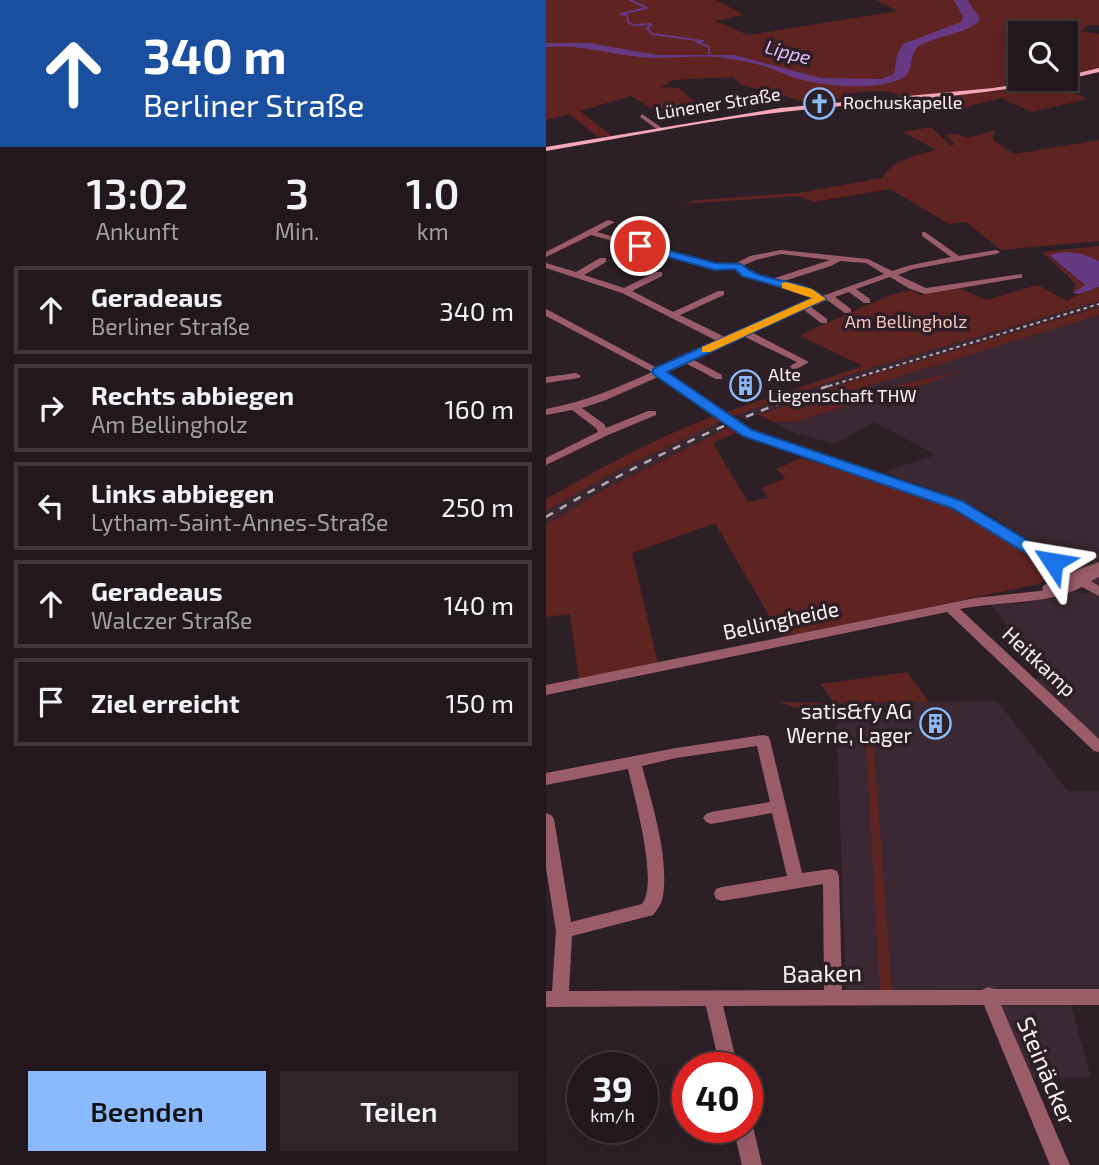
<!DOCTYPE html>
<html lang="de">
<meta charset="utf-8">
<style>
:root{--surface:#22171c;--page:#2e2429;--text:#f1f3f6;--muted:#a29fa3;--line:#3f363b;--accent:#8abafc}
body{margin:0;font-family:"Exo 2",sans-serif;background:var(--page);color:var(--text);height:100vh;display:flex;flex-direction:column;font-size:26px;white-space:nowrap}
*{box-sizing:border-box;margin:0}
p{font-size:23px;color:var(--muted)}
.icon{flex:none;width:38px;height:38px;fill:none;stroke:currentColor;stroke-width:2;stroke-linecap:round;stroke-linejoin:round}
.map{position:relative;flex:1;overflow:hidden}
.sheet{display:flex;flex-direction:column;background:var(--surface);width:546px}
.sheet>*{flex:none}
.banner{background:#1a4fa0;color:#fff;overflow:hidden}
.buttons{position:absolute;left:462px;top:21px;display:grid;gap:14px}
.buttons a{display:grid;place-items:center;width:70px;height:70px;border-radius:0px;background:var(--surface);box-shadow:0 7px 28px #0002,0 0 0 2px var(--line);font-size:35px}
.speed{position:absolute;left:21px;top:1052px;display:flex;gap:14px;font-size:35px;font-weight:700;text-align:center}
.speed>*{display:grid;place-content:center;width:91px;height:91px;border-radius:50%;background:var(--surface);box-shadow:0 7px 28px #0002,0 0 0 2px var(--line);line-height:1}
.speed small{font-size:18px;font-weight:400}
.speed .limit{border:10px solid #d22;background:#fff;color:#111}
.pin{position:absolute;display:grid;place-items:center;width:60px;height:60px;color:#fff;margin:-30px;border:4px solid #fff;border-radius:50%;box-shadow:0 2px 7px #0007}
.me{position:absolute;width:77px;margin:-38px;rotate:303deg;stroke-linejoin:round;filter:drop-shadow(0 0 5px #0008)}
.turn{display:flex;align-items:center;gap:24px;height:147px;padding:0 28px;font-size:32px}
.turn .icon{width:91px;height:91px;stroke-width:2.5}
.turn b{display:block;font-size:49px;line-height:60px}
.eta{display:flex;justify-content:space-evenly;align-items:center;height:119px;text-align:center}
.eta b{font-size:42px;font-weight:600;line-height:49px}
.cta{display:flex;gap:14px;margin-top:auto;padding:14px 28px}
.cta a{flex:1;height:80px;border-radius:0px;background:var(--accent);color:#111;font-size:28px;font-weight:600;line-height:80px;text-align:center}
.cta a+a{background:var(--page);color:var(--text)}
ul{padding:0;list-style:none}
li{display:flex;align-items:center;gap:21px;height:88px;margin:0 14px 10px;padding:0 14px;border:4px solid var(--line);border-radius:0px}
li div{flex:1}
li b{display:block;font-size:26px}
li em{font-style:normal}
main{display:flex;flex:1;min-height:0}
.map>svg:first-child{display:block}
</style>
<main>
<section class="sheet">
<div class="banner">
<div class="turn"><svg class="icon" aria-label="ahead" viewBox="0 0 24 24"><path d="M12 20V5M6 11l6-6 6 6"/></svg><div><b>340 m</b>Berliner Straße</div></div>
</div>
<div class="eta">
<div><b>13:02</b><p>Ankunft</p></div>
<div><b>3</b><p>Min.</p></div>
<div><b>1.0</b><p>km</p></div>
</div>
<ul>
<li><svg class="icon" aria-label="ahead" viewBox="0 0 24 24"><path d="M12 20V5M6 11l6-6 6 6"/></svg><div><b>Geradeaus</b><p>Berliner Straße</p></div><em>340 m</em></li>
<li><svg class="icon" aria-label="right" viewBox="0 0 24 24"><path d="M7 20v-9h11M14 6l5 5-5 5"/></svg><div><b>Rechts abbiegen</b><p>Am Bellingholz</p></div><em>160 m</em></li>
<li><svg class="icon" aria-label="left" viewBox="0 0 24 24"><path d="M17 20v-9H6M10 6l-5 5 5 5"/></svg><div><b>Links abbiegen</b><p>Lytham-Saint-Annes-Straße</p></div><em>250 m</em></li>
<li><svg class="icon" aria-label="ahead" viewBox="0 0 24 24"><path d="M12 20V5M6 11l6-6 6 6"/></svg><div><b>Geradeaus</b><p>Walczer Straße</p></div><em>140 m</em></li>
<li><svg class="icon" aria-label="arrive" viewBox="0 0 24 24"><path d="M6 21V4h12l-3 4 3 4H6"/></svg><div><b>Ziel erreicht</b></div><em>150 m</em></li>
</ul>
<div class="cta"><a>Beenden</a><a>Teilen</a></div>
</section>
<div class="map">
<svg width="553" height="1165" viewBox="0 0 553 1165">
<rect width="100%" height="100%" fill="#2d1f26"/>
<path fill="#3c2832" d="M553,301v6l-247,74 -107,39 -9,-5 131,-46z
M553,315v271l-112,-73 -42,-19 -61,-22 52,-17 -62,-33 -40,22 -45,-13 -15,-9h21l90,-28 7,3 59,-24 -171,39z
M169,424l9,5 -119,60 -59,36v-14l67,-38z
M553,587v155l-65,-61 19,-9 -38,-35 -23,-32 33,-2 47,-11 15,1z
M451,701l71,90h31v200h-32l24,86 -64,2 -38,-90 -143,2 -10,-288z"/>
<path fill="#5f2322" d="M0,0h170l28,15 -29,6 33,14 150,-24 -23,-11h224v25h-10l-8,6 18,3v35l-33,7v-43h-46v46h38l-36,7 -119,11c-18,-10 -37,-5 -57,-3l-3,5 -36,3 -66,-17 -8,-8 -60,3 -12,7 18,1 24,21 -44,4 -28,-17 -51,15 32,25 -14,1 -29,-23 -23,6z
M504,83l38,16 -56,13 -31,-14 -43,11 -33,3 -19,-13 85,-7z
M385,127l20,19 4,-2 -10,-9 12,-1 11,4 27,-8 -2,10 21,14 85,-14v101l-98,9 -35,-28 -17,2 -59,-35 -77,13 -14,-6 -117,8 15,-4 101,-7 84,-15c10,-18 35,-23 54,-28l-33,-18z
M553,246v15l-50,-5 37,30 -13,7 3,-9 -34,-32z
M492,285l29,16 17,-10 15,-4v14l-232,68 -136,48 -5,-5 137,-46 -61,-29v-3l88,-39 21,-5 9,5 39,-7 27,12z
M553,307v8l-305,94 166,-38 -68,26 -7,-3 -90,28h-21l-15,-7 93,-34z
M168,416l8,5 -109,52 -67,38v-12c54,-31 109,-61 168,-83z
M185,426l7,6 -25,11 35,59 20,-4 -6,-10 24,-10 -10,-9 25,-11 121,38 30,13 42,23 50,36 7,10 -13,6 -256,54 -67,-115 -83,30 26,110 -79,17 -9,-66 -24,3v-92l59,-36z
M361,672l22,30 -92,1 -1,17 -58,-18 57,1 -15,-19z
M308,727l11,3 8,7 19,254h-12l-14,-250z"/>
<path fill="#673983" d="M408,0h13l12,17v4c-15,14 -40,14 -58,24 -15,8 -4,27 -20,34 -26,11 -67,8 -94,2 -13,-2 -24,-8 -35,-12 -15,-6 -31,-8 -47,-11 -28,-4 -57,2 -85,-1 -33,-3 -59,-13 -94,-10v-4h43l69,12h76l87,23 60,1 13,-5 3,-19 6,-11 58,-22 2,-5z
M519,252l17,2 17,7v26l-20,7 -6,-1 12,-8 -36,-30z"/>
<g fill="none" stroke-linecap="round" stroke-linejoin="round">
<path stroke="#673983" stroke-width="2" d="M84,0l17,8 -27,6 7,1 1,7 5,3 17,-1 2,1 -5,3 5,6 51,7 -6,1 12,5v7"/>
<path fill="#9b5c6a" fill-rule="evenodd" d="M96,114l20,14v2h-4l-18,-13z
M62,220l7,2 -18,10 118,33 20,-1 15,-8 31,-6 87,9 24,12 19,-6 40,-8 -29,-21v-4h3l34,24 37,-6 4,2 -4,2 -83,15 -15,6 28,13 96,-14v4h-3l-94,16 -15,-5 -20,-12 -34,12 14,10v4h-6l-15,-11 -14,5 16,12v4h-6l-18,-13 -16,7 16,12v4h-6l-17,-13 -51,23 56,29 -21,12h-6l-2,-2 17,-10 -52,-25 -51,23 28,15v4h-6l-29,-15 -21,9 85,58 210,72 23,11 90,57 25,-9v15l-8,4 8,5v10l-17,-9c-34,18 -84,14 -122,22l139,130v13l-5,-1 -147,-139 -401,83v-10l429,-87 65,-7 3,-1 -1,-2 2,-3 20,-10 -88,-57 -23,-11 -210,-72 -85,-58 -52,23 -24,8 22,16 2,4 42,-17h8v4l-48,20 -62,30v-7l52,-26 -2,-4 -24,-18 -26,5v-6c38,-7 71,-21 106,-37l-106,-56v-7l113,60 23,-12 37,-15 -97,-49 -76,-25v-5l30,9 24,-14h6v4l-22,13 40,13 32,-16h6v4l-30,15 41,21 45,-21h6v4l-44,20 47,23 12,-5 1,-3h6l68,-31 -66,-22 -13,-8h-20l-124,-34 -45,22v-5zM235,254l49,6 -58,19 -18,-6 -12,-7 14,-6zM294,261l26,2 18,11 -62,22 -41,-14 50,-16z
M30,373l5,3 -2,2 -33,5v-6z
M217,735l5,1 2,4 32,133 29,-4 6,2 2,5 3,114h140l6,-3 6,2h105v16h-98l69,160h-20l-66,-160 -261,1 15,62h-18l-14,-62 -160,1v-16h6l4,-60 -10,-63v-55l5,2 3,4 17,103 71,-18c17,-20 -8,-109 -14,-135l-82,16v-12l130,-25zM211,746l13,56 -59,10 -5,2 -3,4 3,4 5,2 61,-11 15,63 -65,11 -6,2 -2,5 2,5 6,2 101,-17 1,106 -255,1 3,-55 81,-21c5,-6 9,-12 10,-19 6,-40 -11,-92 -21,-130l34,-8z
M201,1119l6,8 9,38h-20l-9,-38h14z"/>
<path fill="#f6a7b8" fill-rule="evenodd" d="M553,68v4c-103,25 -211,28 -316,40 -80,9 -159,26 -237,39v-4l234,-39 213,-20 58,-9h15v-3z"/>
<path stroke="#b7acb1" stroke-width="2" stroke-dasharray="3.5 3.5" stroke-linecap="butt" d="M283,386l270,-82"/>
<path stroke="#b7acb1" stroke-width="2.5" stroke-dasharray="8 8" stroke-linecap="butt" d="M0,517c92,-55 187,-99 288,-133"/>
</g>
<path fill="#1a73e8" stroke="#114b97" stroke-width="2" d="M94,243l75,20 26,1c23,21 62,13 85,35l-159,73 85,58 210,71 96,58 3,3 -3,4h-11l-95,-58 -209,-72 -90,-62v-5l159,-71 -7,-4 -63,-18 -7,-7 -20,1 -79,-22v-4z"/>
<path fill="#f59e0b" d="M240,282l26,7 14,10 -116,53h-8v-5l110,-49 -30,-10v-5z"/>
<defs>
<symbol id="church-ring" viewBox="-11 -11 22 22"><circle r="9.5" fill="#2d1f26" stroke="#8abafc" stroke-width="1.5"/><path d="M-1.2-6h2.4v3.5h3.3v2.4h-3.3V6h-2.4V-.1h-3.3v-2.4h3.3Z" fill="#8abafc"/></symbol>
<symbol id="building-ring" viewBox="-11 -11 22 22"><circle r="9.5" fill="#2d1f26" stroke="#8abafc" stroke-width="1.5"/><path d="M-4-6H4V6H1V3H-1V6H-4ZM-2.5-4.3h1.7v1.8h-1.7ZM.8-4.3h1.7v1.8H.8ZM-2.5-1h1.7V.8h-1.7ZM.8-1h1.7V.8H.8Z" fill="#8abafc"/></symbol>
</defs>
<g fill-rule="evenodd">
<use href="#church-ring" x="256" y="86" width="35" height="35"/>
<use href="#building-ring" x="182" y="368" width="35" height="35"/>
<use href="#building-ring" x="372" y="706" width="35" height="35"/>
</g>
<g text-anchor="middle" stroke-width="7" stroke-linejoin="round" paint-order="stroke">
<g font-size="18" fill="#fcf2f6" stroke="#2d1f26" text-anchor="start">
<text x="297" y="109">Rochuskapelle</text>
<text x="222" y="381">Alte<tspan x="222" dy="21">Liegenschaft THW</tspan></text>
</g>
<g font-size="18" fill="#fcf2f6" stroke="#2d1f26">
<text transform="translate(172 104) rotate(-9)" y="6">Lünener Straße</text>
</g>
<g font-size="18" fill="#f8c2be" stroke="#2d1f26">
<text x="360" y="328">Am Bellingholz</text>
</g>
<g font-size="19" font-style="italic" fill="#e4bffe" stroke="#2d1f26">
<text transform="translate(242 52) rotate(15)" y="7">Lippe</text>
</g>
<g font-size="21" fill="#fcf2f6" stroke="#2d1f26">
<text transform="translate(235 621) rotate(-12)" y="7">Bellingheide</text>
<text transform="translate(493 662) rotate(43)" y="7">Heitkamp</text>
</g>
<g font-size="21" fill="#fcf2f6" stroke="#2d1f26" text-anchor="end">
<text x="366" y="719">satis&amp;fy AG<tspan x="366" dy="24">Werne, Lager</tspan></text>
</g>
<g font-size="24" fill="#fcf2f6" stroke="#2d1f26">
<text transform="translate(276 974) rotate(-1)" y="8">Baaken</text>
<text transform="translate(500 1071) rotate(67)" y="8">Steinäcker</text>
</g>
</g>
</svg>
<div class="buttons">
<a><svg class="icon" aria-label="search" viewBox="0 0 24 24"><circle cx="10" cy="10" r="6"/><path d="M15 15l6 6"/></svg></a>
</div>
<div class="speed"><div>39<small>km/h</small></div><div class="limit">40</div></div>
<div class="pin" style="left:94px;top:246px;background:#d93025"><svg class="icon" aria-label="arrive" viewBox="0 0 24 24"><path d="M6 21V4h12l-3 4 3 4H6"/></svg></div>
<svg class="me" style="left:507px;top:562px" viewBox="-20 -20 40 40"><path d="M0-17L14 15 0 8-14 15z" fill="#1a73e8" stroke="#fff" stroke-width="4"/></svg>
</div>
</main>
